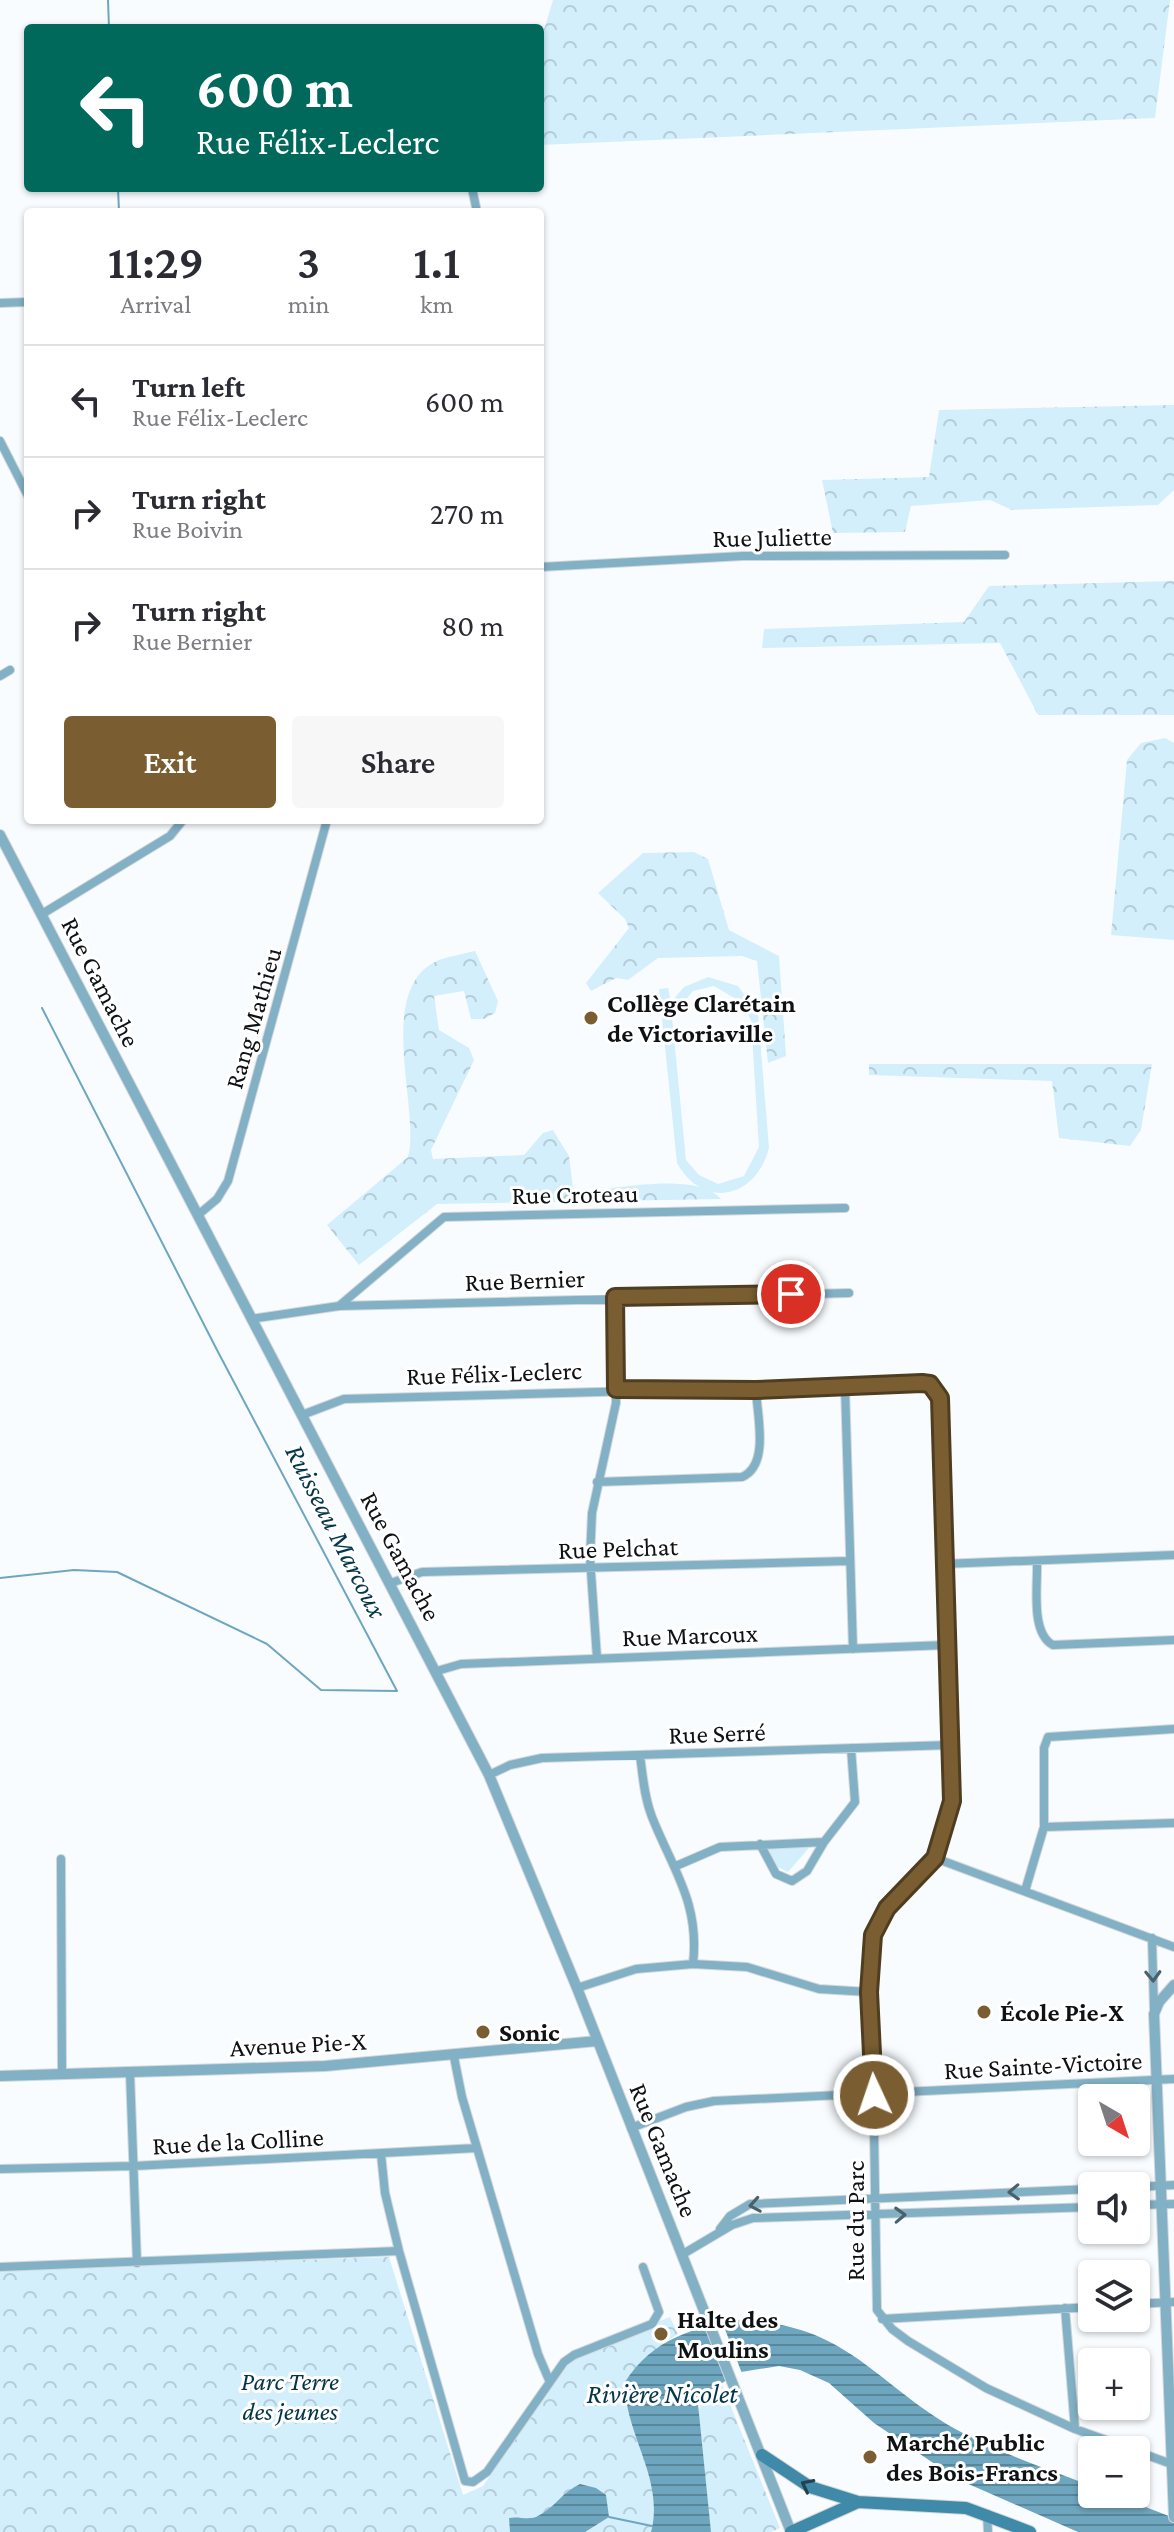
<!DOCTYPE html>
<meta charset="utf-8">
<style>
:root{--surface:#fff;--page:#f7f7f7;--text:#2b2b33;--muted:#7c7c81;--line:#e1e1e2;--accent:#7a5e31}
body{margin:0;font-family:"Crimson Pro",serif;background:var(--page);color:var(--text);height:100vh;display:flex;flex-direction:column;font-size:30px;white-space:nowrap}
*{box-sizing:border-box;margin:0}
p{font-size:26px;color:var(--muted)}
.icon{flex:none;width:44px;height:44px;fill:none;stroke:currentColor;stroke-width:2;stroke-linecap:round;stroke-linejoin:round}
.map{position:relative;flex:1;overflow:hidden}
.panel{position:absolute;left:24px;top:208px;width:520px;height:616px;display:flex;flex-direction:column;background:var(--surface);border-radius:8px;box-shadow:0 2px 6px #0004}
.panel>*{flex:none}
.top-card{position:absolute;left:24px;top:24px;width:520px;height:168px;border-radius:8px;box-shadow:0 2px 6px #0004;background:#00695c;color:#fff;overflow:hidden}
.needle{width:52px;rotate:141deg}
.controls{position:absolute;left:1078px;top:2084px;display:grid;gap:16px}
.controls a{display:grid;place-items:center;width:72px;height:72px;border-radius:8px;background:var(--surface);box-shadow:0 2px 6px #0004;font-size:40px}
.pin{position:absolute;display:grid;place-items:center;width:68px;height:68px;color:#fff;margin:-34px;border:4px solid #fff;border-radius:50%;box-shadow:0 2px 8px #0007}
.me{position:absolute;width:88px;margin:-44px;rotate:357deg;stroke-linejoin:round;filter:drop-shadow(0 0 6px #0008)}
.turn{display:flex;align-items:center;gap:28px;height:168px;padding:0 40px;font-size:36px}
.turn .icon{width:104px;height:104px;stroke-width:2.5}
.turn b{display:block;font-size:56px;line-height:68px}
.eta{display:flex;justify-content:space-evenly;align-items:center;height:136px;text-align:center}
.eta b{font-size:48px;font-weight:600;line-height:56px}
.action{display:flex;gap:16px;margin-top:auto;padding:16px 40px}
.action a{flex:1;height:92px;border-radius:8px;background:var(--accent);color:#fff;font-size:32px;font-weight:600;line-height:92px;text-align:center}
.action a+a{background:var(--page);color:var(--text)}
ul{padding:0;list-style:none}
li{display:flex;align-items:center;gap:24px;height:112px;padding:0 40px;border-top:2px solid var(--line)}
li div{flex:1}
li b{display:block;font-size:30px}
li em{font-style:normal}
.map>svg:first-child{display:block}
</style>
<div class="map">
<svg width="1174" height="2532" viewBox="0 0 1174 2532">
<defs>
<pattern id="forest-crowns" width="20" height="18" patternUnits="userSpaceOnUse" patternTransform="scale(2)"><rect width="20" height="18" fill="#d3effc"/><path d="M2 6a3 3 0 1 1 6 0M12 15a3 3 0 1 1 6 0" fill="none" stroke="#b4ccd7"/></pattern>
<pattern id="water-rules" width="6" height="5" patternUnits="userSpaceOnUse" patternTransform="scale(2)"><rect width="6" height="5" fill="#6fa6bf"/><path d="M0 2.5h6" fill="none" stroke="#5a869a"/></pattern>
</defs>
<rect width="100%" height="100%" fill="#f8fcff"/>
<path fill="#d3effc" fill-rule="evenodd" d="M708,977l30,9 20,28 11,134c-13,51 -66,62 -92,15l-18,-174 9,-1 3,14 13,-15zM714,986l27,16 10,18 8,127 -15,29 -26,8 -19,-9 -13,-15 -14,-143 21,-26z
M765,1844l43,1v4l-20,23 -16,-8z"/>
<path fill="url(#forest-crowns)" d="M553,0h617l-15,118 -615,27v-102z
M1174,405v85l-16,15 -146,5 -22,-10 -79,6 -6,26 -72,1 -11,-53 107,-3 10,-67z
M1174,581v134h-136l-38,-72 -238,5 2,-19 200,-7 25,-36z
M1165,738l9,5v197l-63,-5 16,-175 14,-17z
M694,852l14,7 21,71 50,26 7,100 -18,7 -11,-102 -15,-5 -84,2 -30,22 -12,-2 -25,13 -5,-8 43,-55 -4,-9 -27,-26 45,-40z
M475,951l23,50 -3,12 -11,6h-13l-7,-28 -30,5 5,34 30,18 5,12 -43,90 2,9 91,-4 19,-22 10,-3 16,26 4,32 7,4c35,-3 117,-21 141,7l-284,5 -78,61 -32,-40 81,-68c13,-47 -35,-169 31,-197 11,-4 24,-6 36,-9z
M869,1064h283l-11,66 -11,16 -71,-8 -7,-57 -183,-6z
M389,2257l74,238 20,-9 74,-111 5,-16 108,-42 8,17c-108,64 -5,110 -27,198h-651v-262z
M721,2382l59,146 -9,4h-60l-14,-114 6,-24z"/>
<path fill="url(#water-rules)" d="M740,2320c110,4 136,66 221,112 41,22 87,37 131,54v8h20l62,24v14h-96l-121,-53 -83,-56 -45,-40 -29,-13 -21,-4 -38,6 -38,22 -5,10 13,128h-60c14,-54 -27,-98 -26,-150 28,-43 66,-54 115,-62z
M580,2484l16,4 10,7 3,22 -24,15h-75l-1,-14c9,-2 18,2 27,-1 18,-8 26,-25 44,-33z"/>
<path fill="#f8fcff" d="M721,2319l22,57 -14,6 -23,-59z"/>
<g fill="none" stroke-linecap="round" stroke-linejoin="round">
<path stroke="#6fa6bf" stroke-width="2" d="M108,0l1,28
M118,188l1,24
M0,1578l74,-8 43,2 150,72 54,46 76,1 -180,-341 -175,-342
M609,2517l43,9"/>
<defs>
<path id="minor" d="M472,188l5,24
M0,303l28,-1
M0,441l28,55
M540,567l203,-11 262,-1
M0,676l10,-6
M42,914l128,-78 13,-16
M198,1215l19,-16 11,-18 99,-361
M339,1306l105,-89 401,-9
M251,1319l88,-13 510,-13
M845,1387l8,262
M302,1415l42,-16 578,-16 14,6 4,9 12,403c-2,18 -7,39 -16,55 -19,37 -55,40 -65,92l6,362 15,19 16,12 78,47 89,41 59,21
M597,1482l145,-5c28,-12 15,-62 14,-87
M1037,1561c1,24 -7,72 16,84l121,-5
M942,1564l232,-9
M391,1583l31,-11 427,-11
M597,1658l-7,-100 2,-45 24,-110 -1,-106
M437,1671l24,-7 485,-19
M640,1756c3,20 4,41 12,61 21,53 48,86 41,147
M489,1775l21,-10 32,-7 408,-13
M1044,1827l130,-4
M760,1844l16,30 16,7 15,-10 17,-29
M935,1858l239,89
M61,1859l1,216
M676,1866l44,-19 104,-5 31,-40 -4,-54
M1025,1891l19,-64v-79l4,-11 126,-8
M1152,1938l2,72
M577,1988l59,-19 57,-5 54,3 72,22 50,3
M454,2057l8,40 76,257 11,26
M130,2073l7,190
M631,2128l55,-21 28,-6 460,-22
M381,2154l4,39 14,58 66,230 8,1 14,-10 77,-110 10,-7 78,-31 7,-12 -16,-45
M0,2169l134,-3 343,-18
M1136,2187l38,-2
M1136,2205l38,-1
M720,2229l10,-13 20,-12 342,-15
M683,2254l49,-29 21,-7 339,-11
M0,2267l399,-16
M1136,2304l38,-2
M1065,2308l10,121
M882,2319l210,-12
M1136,2451l38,14
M987,2514l1,18"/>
<path id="tertiary" d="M0,835l489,940 88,213 214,544
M1174,1985l-15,17 -5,12 20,503
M0,2076l325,-10 272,-25"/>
<path id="secondary" d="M762,2455l48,32 48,15
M791,2532l67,-30 108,6 64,24"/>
</defs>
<use href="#minor" stroke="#d3d7d9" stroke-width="10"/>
<use href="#tertiary" stroke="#d3d7d9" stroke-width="12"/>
<use href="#secondary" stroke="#d3d7d9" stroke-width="14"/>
<use href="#minor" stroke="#82b0c5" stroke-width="8"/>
<use href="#tertiary" stroke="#82b0c5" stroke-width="10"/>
<use href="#secondary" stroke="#408aa9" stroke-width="12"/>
</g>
<defs><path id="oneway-chevron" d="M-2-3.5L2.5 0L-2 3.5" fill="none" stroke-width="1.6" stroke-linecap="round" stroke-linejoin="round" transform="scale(2)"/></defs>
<g stroke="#48616c">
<use href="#oneway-chevron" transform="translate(1153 1976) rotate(88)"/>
<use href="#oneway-chevron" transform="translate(1014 2192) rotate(178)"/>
<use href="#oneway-chevron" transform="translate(755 2205) rotate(170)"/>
<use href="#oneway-chevron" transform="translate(900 2215) rotate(-2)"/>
</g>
<use stroke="#224250" href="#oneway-chevron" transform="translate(807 2485) rotate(-153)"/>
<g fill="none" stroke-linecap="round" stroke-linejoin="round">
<defs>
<path id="route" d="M791,1294l-176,3 1,92 140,1 166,-7 8,1 10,14 12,403 -17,57 -48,50 -14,27 -4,57 5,103"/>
</defs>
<use href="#route" stroke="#4f3d20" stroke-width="20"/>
<use href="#route" stroke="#7a5e31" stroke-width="14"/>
</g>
<g fill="#7a5e31" stroke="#fff" stroke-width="3">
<circle cx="591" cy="1018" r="8"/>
<circle cx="984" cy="2012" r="8"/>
<circle cx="483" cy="2032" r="8"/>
<circle cx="661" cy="2334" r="8"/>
<circle cx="870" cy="2457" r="8"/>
</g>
<g text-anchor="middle" stroke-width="6" stroke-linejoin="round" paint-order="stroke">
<g font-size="26" fill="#0e1214" stroke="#fff">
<text transform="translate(772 537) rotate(-1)" y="9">Rue Juliette</text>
<text transform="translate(101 982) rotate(63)" y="9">Rue Gamache</text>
<text transform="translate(253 1018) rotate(-74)" y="9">Rang Mathieu</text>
<text transform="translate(575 1194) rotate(-1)" y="9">Rue Croteau</text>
<text transform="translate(525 1280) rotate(-2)" y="9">Rue Bernier</text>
<text transform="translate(494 1373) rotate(-2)" y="9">Rue Félix-Leclerc</text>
<text transform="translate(618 1548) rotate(-2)" y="9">Rue Pelchat</text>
<text transform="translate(401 1556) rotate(62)" y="9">Rue Gamache</text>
<text transform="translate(690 1635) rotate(-2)" y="9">Rue Marcoux</text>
<text transform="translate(717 1733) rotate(-2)" y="9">Rue Serré</text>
<text transform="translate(298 2044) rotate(-3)" y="9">Avenue Pie-X</text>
<text transform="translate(1043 2065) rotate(-3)" y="9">Rue Sainte-Victoire</text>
<text transform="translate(238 2141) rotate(-3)" y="9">Rue de la Colline</text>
<text transform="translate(664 2150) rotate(68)" y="9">Rue Gamache</text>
<text transform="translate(855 2221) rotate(-90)" y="9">Rue du Parc</text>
</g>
<g font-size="26" font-weight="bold" fill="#0e1214" stroke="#fff" text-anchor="start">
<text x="607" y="1012">Collège Clarétain<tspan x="607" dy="30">de Victoriaville</tspan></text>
<text x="1000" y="2021">École Pie-X</text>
<text x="499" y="2041">Sonic</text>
<text x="677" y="2328">Halte des<tspan x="677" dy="30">Moulins</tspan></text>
<text x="886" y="2451">Marché Public<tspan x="886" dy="30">des Bois-Francs</tspan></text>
</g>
<g font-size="26" font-style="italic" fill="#013446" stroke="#fff">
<text x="290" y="2390">Parc Terre<tspan x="290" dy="30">des jeunes</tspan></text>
</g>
<g font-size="28" font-style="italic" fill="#043749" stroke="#fff">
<text transform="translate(337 1531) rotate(63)" y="10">Ruisseau Marcoux</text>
<text x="662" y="2403">Rivière Nicolet</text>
</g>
</g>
</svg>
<div class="controls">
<a><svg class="needle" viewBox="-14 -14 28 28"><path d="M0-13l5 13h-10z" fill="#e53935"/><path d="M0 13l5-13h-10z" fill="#7c7c81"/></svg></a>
<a><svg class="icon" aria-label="sound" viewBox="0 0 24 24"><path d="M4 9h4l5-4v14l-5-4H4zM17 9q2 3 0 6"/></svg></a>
<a><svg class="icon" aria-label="layers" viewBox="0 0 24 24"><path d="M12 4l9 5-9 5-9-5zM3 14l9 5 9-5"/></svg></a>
<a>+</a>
<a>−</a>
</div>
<div class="pin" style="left:791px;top:1294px;background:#d93025"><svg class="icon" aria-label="arrive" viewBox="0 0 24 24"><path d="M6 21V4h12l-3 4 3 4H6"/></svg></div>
<svg class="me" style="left:874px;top:2095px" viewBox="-20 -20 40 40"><circle r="17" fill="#7a5e31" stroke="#fff" stroke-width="3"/><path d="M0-11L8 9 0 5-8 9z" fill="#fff"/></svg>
<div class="top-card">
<div class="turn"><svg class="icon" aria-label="left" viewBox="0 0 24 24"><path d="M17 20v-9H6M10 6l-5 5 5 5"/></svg><div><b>600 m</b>Rue Félix-Leclerc</div></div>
</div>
<section class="panel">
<div class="eta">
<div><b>11:29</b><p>Arrival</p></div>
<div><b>3</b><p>min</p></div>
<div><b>1.1</b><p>km</p></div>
</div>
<ul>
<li><svg class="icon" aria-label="left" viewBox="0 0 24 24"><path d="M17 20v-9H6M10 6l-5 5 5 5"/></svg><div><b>Turn left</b><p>Rue Félix-Leclerc</p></div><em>600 m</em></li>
<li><svg class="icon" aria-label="right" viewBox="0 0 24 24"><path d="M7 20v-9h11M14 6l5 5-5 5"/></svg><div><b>Turn right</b><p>Rue Boivin</p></div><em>270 m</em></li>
<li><svg class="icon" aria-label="right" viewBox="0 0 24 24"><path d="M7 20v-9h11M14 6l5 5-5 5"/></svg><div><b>Turn right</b><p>Rue Bernier</p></div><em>80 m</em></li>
</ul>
<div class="action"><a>Exit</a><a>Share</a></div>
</section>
</div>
